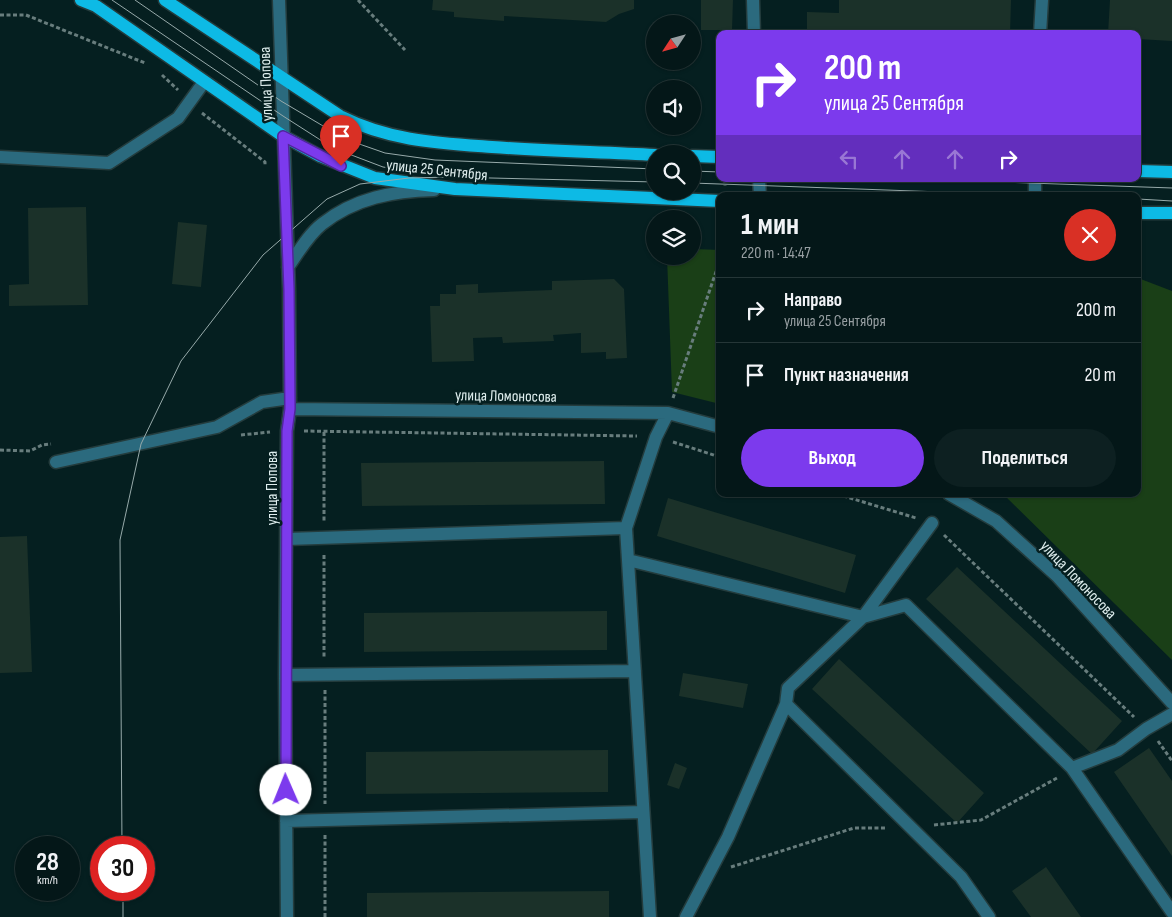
<!DOCTYPE html>
<html lang="ru">
<meta charset="utf-8">
<style>
:root{--surface:#041718;--page:#0d2021;--text:#f1f3f6;--muted:#979fa2;--line:#253637;--accent:#7c3aed}
body{margin:0;font-family:"Sofia Sans Condensed",sans-serif;background:var(--page);color:var(--text);height:100vh;display:flex;flex-direction:column;font-size:19px;white-space:nowrap}
*{box-sizing:border-box;margin:0}
p{font-size:16px;color:var(--muted)}
.icon{flex:none;width:28px;height:28px;fill:none;stroke:currentColor;stroke-width:2;stroke-linecap:round;stroke-linejoin:round}
.map{position:relative;flex:1;overflow:hidden}
.details{position:absolute;left:716px;top:192px;width:425px;height:305px;display:flex;flex-direction:column;background:var(--surface);border-radius:10px;box-shadow:0 1px 4px #0004,0 0 0 1px var(--line)}
.details>*{flex:none}
.hud{position:absolute;left:716px;top:30px;width:425px;height:152px;border-radius:10px;box-shadow:0 1px 4px #0004,0 0 0 1px var(--line);background:#7c3aed;color:#fff;overflow:hidden}
.needle{width:32px;rotate:234deg}
.tools{position:absolute;left:646px;top:15px;display:grid;gap:10px}
.tools a{display:grid;place-items:center;width:55px;height:55px;border-radius:50%;background:var(--surface);box-shadow:0 1px 4px #0004,0 0 0 1px var(--line);font-size:25px}
.speed{position:absolute;left:15px;top:836px;display:flex;gap:10px;font-size:25px;font-weight:700;text-align:center}
.speed>*{display:grid;place-content:center;width:65px;height:65px;border-radius:50%;background:var(--surface);box-shadow:0 1px 4px #0004,0 0 0 1px var(--line);line-height:1}
.speed small{font-size:12px;font-weight:400}
.speed .limit{border:8px solid #d22;background:#fff;color:#111}
.pin{position:absolute;display:grid;place-items:center;width:42px;height:42px;color:#fff;margin:-51px -21px;border-radius:50% 50% 50% 0;rotate:-45deg;box-shadow:0 0 5px #0007}
.pin .icon{rotate:45deg}
.me{position:absolute;width:55px;margin:-28px;rotate:359deg;stroke-linejoin:round;filter:drop-shadow(0 0 4px #0008)}
.turn{display:flex;align-items:center;gap:18px;height:105px;padding:0 25px;font-size:22px}
.turn .icon{width:65px;height:65px;stroke-width:2.5}
.turn b{display:block;font-size:35px;line-height:42px}
.lanes{display:flex;align-items:center;height:48px;padding:0 25px;background:#0003;justify-content:center;gap:25px;direction:ltr}
.lanes .off{opacity:.35}
.round{display:grid;place-items:center;flex:none;width:52px;height:52px;border-radius:26px;background:var(--page)}
.overview{display:flex;align-items:center;justify-content:space-between;height:85px;padding:0 25px}
h1{font-size:30px;font-weight:700;line-height:38px}
.cta{display:flex;gap:10px;margin-top:auto;padding:10px 25px}
.cta a{flex:1;height:58px;border-radius:30px;background:var(--accent);color:#fff;font-size:20px;font-weight:700;line-height:58px;text-align:center}
.cta a+a{background:var(--page);color:var(--text)}
ul{padding:0;list-style:none}
li{display:flex;align-items:center;gap:15px;height:65px;padding:0 25px;border-top:1px solid var(--line)}
li div{flex:1}
li b{display:block;font-size:19px}
li em{font-style:normal}
.map>svg:first-child{display:block}
</style>
<div class="map">
<svg width="1172" height="917" viewBox="0 0 1172 917">
<rect width="100%" height="100%" fill="#051f20"/>
<path fill="#1a3f17" d="M693,249l27,1v154l-48,-12 -5,-136h25z
M1138,278l34,13v369l-169,-166h135z"/>
<path fill="#1b3129" d="M433,0h201v9l-15,5 -13,8 -102,-6v5l-50,-4v-5l-22,-2z
M701,0h32l-1,30h-31z
M839,0h172l-1,34h-203v-22l32,1z
M1110,0h62v41l-34,-2v-5h-30z
M86,207l2,98 -79,1v-21l20,-1 -1,-76z
M178,222l29,3 -6,62 -29,-3z
M614,279l10,10 3,69 -21,1v-7l-25,1v-20l-28,2 1,6 -51,2 -1,-6 -29,1 1,23 -42,1 -2,-56h10v-12h16v-9l22,-1v9l74,-3v-9z
M604,461l1,43 -243,2 -1,-43z
M668,498l188,57 -11,38 -188,-57z
M27,536l5,136 -32,1v-136z
M957,567l165,154 -30,33 -166,-155z
M607,611v39l-243,2v-39z
M839,659l145,134 -27,30 -145,-134z
M683,673l65,11 -5,24 -64,-12z
M1149,748l23,33v75l-58,-84z
M608,750v42l-242,2v-42z
M675,763l12,5 -8,21 -12,-4z
M1046,867l35,50h-50l-19,-26z
M609,891v26h-242v-24z"/>
<g fill="none" stroke-linecap="round" stroke-linejoin="round">
<defs>
<path id="minor" d="M279,0l10,289 1,120 -3,22 -2,244 2,242
M753,0l1,34
M1040,34l2,-34
M0,157l109,6 69,-45 26,-36
M759,179l1,17
M1035,196v-17
M288,267c10,-14 20,-32 34,-43 33,-26 71,-33 112,-34
M290,409l378,4 52,14
M56,462l161,-35 45,-25 28,-4
M949,494l47,27 61,55 115,127
M287,539l339,-11
M628,560l235,57 43,-12 166,163 100,144
M285,675l350,-4
M786,704l175,173 28,40
M1072,768l46,-18 28,-21 26,-15
M286,821l357,-9
M650,917l-24,-389 30,-91 12,-24
M686,917l42,-80 58,-133 2,-16 75,-71 69,-94"/>
<path id="major" d="M81,0l15,6 187,130 37,20 55,22 80,11 265,12
M165,0l175,116c50,25 97,27 152,31 54,4 109,5 163,8
M692,156l28,1
M1138,171l34,1
M1138,213h34"/>
</defs>
<use href="#minor" stroke="#243c3d" stroke-width="15"/>
<use href="#major" stroke="#243c3d" stroke-width="15"/>
<path stroke="#687d7d" stroke-width="3" stroke-dasharray="4 2.5" stroke-linecap="butt" d="M358,0l47,50
M0,15h26l119,48
M162,75l16,15
M202,113l63,49v4
M725,179v7
M673,398l47,-138
M304,431l333,5
M324,432v90
M241,435l29,-3
M673,442l47,15
M0,450l30,1 12,-6 9,-1
M837,494l79,24
M944,535l190,182
M324,555v104
M325,690v114
M1158,741l14,20
M934,825l47,-5 76,-42
M325,835v82
M731,867l123,-39h32"/>
<use href="#minor" stroke="#2b6a7e" stroke-width="12"/>
<use href="#major" stroke="#0dbae5" stroke-width="12"/>
<path stroke="#97aaaa" stroke-width="1" d="M112,0l171,116 50,32 50,19 40,6
M135,0l146,101 64,38 40,14 50,7 220,9
M692,171l28,1
M915,179l257,9
M692,183l360,13
M1138,199l34,2
M122,848l-2,-308 21,-96 40,-83 82,-106 64,-56 33,-15 49,-6 41,-1 205,5
M123,890v27"/>
</g>
<g fill="none" stroke-linecap="round" stroke-linejoin="round">
<defs>
<path id="route" d="M286,790l1,-359 3,-22 -1,-120 -6,-153 58,30"/>
</defs>
<use href="#route" stroke="#51269a" stroke-width="12"/>
<use href="#route" stroke="#7c3aed" stroke-width="9"/>
</g>
<g text-anchor="middle" stroke-width="5" stroke-linejoin="round" paint-order="stroke">
<g font-size="16" fill="#dfeeee" stroke="#051f20">
<text transform="translate(265 84) rotate(-92)" y="6">улица Попова</text>
<text transform="translate(437 169) rotate(6)" y="6">улица 25 Сентября</text>
<text transform="translate(506 395) rotate(1)" y="6">улица Ломоносова</text>
<text transform="translate(271 488) rotate(-90)" y="6">улица Попова</text>
<text transform="translate(1079 579) rotate(46)" y="6">улица Ломоносова</text>
</g>
</g>
</svg>
<div class="tools">
<a><svg class="needle" viewBox="-14 -14 28 28"><path d="M0-13l5 13h-10z" fill="#e53935"/><path d="M0 13l5-13h-10z" fill="#979fa2"/></svg></a>
<a><svg class="icon" aria-label="sound" viewBox="0 0 24 24"><path d="M4 9h4l5-4v14l-5-4H4zM17 9q2 3 0 6"/></svg></a>
<a><svg class="icon" aria-label="search" viewBox="0 0 24 24"><circle cx="10" cy="10" r="6"/><path d="M15 15l6 6"/></svg></a>
<a><svg class="icon" aria-label="layers" viewBox="0 0 24 24"><path d="M12 4l9 5-9 5-9-5zM3 14l9 5 9-5"/></svg></a>
</div>
<div class="speed"><div>28<small>km/h</small></div><div class="limit">30</div></div>
<div class="pin" style="left:341px;top:166px;background:#d93025"><svg class="icon" aria-label="arrive" viewBox="0 0 24 24"><path d="M6 21V4h12l-3 4 3 4H6"/></svg></div>
<svg class="me" style="left:286px;top:790px" viewBox="-20 -20 40 40"><circle r="19" fill="#fff"/><path d="M0-13L10 11 0 6-10 11z" fill="#7c3aed"/></svg>
<div class="hud">
<div class="turn"><svg class="icon" aria-label="right" viewBox="0 0 24 24"><path d="M7 20v-9h11M14 6l5 5-5 5"/></svg><div><b>200 m</b>улица 25 Сентября</div></div>
<div class="lanes"><svg class="icon off" aria-label="left" viewBox="0 0 24 24"><path d="M17 20v-9H6M10 6l-5 5 5 5"/></svg><svg class="icon off" aria-label="ahead" viewBox="0 0 24 24"><path d="M12 20V5M6 11l6-6 6 6"/></svg><svg class="icon off" aria-label="ahead" viewBox="0 0 24 24"><path d="M12 20V5M6 11l6-6 6 6"/></svg><svg class="icon" aria-label="right" viewBox="0 0 24 24"><path d="M7 20v-9h11M14 6l5 5-5 5"/></svg></div>
</div>
<section class="details">
<div class="overview"><div><h1>1 мин</h1><p>220 m · 14:47</p></div><a class="round" style="background:#d93025;color:#fff"><svg class="icon" aria-label="close" viewBox="0 0 24 24"><path d="M6 6l12 12M18 6L6 18"/></svg></a></div>
<ul>
<li><svg class="icon" aria-label="right" viewBox="0 0 24 24"><path d="M7 20v-9h11M14 6l5 5-5 5"/></svg><div><b>Направо</b><p>улица 25 Сентября</p></div><em>200 m</em></li>
<li><svg class="icon" aria-label="arrive" viewBox="0 0 24 24"><path d="M6 21V4h12l-3 4 3 4H6"/></svg><div><b>Пункт назначения</b></div><em>20 m</em></li>
</ul>
<div class="cta"><a>Выход</a><a>Поделиться</a></div>
</section>
</div>
